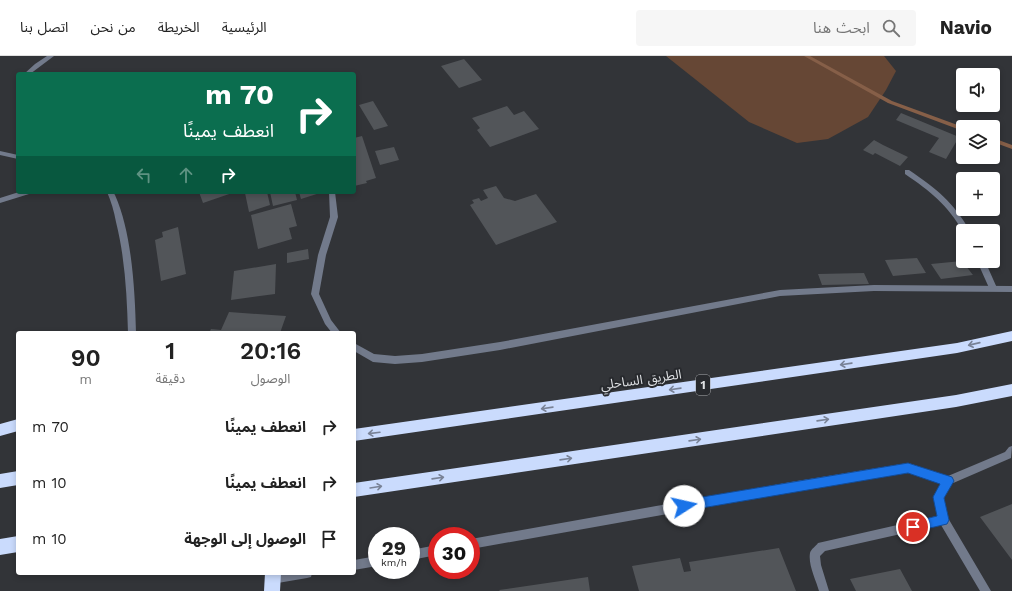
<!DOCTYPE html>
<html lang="ar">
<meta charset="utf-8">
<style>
:root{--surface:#fff;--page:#f6f6f6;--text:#222;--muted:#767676;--line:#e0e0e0}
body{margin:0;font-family:"Work Sans","Noto Sans Arabic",sans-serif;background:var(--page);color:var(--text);direction:rtl;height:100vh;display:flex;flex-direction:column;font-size:15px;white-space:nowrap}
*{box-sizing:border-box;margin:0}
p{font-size:13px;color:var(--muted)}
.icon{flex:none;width:22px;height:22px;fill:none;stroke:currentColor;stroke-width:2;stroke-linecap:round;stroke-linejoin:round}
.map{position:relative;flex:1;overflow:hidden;direction:ltr}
.details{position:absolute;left:16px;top:275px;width:340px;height:244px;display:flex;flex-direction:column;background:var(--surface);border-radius:4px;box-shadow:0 2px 6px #0003;direction:rtl}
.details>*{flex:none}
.hud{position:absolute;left:16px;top:16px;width:340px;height:122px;border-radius:4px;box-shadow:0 2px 6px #0003;direction:rtl;background:#0b6e4f;color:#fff;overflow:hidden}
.tools{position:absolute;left:956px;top:12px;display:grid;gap:8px}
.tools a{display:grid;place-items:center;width:44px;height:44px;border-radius:4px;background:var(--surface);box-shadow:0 2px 6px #0003;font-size:20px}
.speed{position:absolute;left:368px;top:471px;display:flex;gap:8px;font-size:20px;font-weight:700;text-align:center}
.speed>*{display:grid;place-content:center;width:52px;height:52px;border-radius:50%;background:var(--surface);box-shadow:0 2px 6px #0003;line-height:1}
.speed small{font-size:10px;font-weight:400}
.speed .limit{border:6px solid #d22;background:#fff;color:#111}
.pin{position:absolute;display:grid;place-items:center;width:34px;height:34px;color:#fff;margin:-17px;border:2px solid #fff;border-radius:50%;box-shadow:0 1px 4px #0007}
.me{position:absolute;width:44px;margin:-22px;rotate:80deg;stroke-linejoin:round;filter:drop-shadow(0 0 3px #0008)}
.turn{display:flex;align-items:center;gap:14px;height:84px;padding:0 16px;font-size:18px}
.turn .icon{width:52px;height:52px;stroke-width:2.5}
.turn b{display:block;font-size:28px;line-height:34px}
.lanes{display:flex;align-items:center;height:38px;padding:0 16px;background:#0003;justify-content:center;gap:20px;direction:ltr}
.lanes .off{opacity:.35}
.eta{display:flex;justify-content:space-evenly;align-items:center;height:68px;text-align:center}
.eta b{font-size:24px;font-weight:600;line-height:28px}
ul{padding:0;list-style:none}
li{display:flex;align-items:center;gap:12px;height:56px;padding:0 16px}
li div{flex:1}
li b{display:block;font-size:15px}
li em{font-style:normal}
header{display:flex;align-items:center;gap:24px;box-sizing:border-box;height:56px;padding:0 20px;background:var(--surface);border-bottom:1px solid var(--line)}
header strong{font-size:19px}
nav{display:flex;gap:22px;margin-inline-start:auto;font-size:14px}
.search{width:280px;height:36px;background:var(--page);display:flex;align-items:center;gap:10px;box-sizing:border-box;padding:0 14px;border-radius:4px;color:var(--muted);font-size:15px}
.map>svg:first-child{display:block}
</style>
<header>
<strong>Navio</strong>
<div class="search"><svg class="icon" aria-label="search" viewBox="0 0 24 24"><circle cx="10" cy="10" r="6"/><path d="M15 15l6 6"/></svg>ابحث هنا</div>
<nav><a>الرئيسية</a><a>الخريطة</a><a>من نحن</a><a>اتصل بنا</a></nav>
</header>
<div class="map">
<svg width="1012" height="535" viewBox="0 0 1012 535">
<rect width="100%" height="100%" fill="#323438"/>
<path fill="#664735" d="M666,0h218l12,15 -10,19 -18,27 -40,22 -31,4 -48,-21z"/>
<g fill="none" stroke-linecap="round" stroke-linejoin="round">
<path fill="#865f48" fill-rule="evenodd" d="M804,0h6l82,45 71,26v4l-75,-28z
M993,82l19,7v4l-19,-7z"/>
</g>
<path fill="#525559" d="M464,3l18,21 -23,8 -18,-22z
M373,45l15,25 -14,4 -15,-25z
M507,50l7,9 10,-4 15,18 -49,18 -13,-17 3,-2 -8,-10z
M901,57l58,24 -13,22 -17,-7 10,-14 -43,-18z
M362,80l14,42 -10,3 1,2 -13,3v-48z
M874,84l9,5 25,12 -8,9 -25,-13 -2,2 -10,-5z
M394,91l5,13 -19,5 -5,-14z
M496,130l8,12 11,3 21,-7 21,28 -61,23 -26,-40 4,-2 -2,-3 7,-2 2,3 7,-3 -5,-8z
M199,136h36l-32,11z
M250,136h17l3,13 -21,7 -4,-19z
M270,136h25l2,8 -24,6z
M299,136h24l-22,7z
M291,148l6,22 -8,2 3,11 -34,10 -7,-34z
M178,171l8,47 -25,7 -6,-41 8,-3 -1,-5z
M308,193l1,10 -22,4v-10z
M917,202l9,15 -33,3 -8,-16z
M962,205l11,14 -32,4 -10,-15z
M276,208l-1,30 -44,6 3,-29z
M864,217l5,11 -47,1 -4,-11z
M229,256l57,4 -6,17h-71l2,-4 10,1z
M1012,448v56l-32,-43z
M779,492l17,43h-157l-7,-25 48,-8 4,14 7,-1 -2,-9z
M900,513l12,22h-56l-6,-12z
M588,521l2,14h-90l-1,-1z"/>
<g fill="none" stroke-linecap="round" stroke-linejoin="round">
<path fill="#727a8b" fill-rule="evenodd" d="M905,114h4c28,19 44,32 61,61h-7v1c-15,-27 -33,-41 -58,-58z
M977,205h8l12,27 -1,2h-6z"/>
<path fill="#727a8b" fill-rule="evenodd" d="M47,0h7l-24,18h-6l11,-10z
M0,95l18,4v4l-18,-4z
M19,136h11l-1,2 -29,9v-5z
M107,136h6l2,3c17,38 20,96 21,138h-8c-1,-37 -3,-75 -12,-111 -2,-11 -5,-21 -9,-30z
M329,136h6l3,25 -12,38 -7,39 12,26 10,13h-9l-7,-9 -14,-30 7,-39 12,-38z
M874,229l138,1v6l-138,-1 -94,5 -280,54 -78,12 -27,2 -22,-2 -19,-11v-8l20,11 21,2 27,-2 78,-12 280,-52z
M1012,390l-1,12 -60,26 -7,14 4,20 43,73h-11l-39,-66 -116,26 -5,5 1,9 8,26h-10c-3,-11 -11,-26 -9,-38 1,-4 6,-7 8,-10l119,-27 -3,-19 7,-14 -33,-10 -117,19 -320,57v-10l320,-57 117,-19 40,13 57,-24 4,-5z
M437,489v10l-26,5v-10z
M377,500v10l-23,4v-10z
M277,517h35l-1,4 -4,1 -35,6 -4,-1 -1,-4 1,-4z"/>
<path fill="#cadbfd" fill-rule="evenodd" d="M1012,275v10l-55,12 -603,88v-12l603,-86z
M1012,328v12l-56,11 -602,90v-14l602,-88z
M18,363v12l-18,5v-12z
M18,415v14l-18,3v-14z
M18,480v16l-18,3v-16z
M265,517h16l-1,18h-16z"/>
</g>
<defs><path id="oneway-shaft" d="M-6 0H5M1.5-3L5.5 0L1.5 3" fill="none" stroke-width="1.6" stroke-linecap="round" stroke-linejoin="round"/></defs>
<g stroke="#798296">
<use href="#oneway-shaft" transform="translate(974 288) rotate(167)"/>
<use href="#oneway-shaft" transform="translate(846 308) rotate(172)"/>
<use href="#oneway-shaft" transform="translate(675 333) rotate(172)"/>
<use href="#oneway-shaft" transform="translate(547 352) rotate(172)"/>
<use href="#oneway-shaft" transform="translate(823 364) rotate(-8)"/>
<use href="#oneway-shaft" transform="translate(374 377) rotate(173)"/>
<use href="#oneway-shaft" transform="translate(695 384) rotate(-8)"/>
<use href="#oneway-shaft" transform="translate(566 403) rotate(-8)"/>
<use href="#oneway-shaft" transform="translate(438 422) rotate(-8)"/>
<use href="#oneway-shaft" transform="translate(376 431) rotate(-9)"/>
</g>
<path fill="#1a73e8" stroke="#114b97" d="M908,407l44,14 2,4 -10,17 5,22 -2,4 -34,8 -4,-1 -2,-4 2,-4 28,-7 -4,-19 7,-13 -32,-11 -224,38 -4,-1 -1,-4 1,-4 4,-2z"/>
<g text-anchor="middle" stroke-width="4" stroke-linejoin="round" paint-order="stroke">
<rect fill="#282a2e" stroke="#a7a9ac" stroke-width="1" x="696" y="319" width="14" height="20" rx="3"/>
<g font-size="12" font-weight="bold" fill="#dddfe2">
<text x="703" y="333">1</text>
</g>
<g font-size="13" fill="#dddfe2" stroke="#282a2e">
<text transform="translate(641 323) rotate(-8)" y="5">الطريق الساحلي</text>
</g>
</g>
</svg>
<div class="tools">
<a><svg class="icon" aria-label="sound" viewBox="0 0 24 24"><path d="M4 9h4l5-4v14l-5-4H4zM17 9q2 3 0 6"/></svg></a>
<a><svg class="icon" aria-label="layers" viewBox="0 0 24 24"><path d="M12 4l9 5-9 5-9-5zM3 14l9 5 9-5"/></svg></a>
<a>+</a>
<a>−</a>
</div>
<div class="speed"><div>29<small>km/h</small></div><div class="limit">30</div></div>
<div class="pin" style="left:913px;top:471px;background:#d93025"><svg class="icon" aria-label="arrive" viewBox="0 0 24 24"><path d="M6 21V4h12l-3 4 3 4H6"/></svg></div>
<svg class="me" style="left:684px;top:450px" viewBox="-20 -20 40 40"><circle r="19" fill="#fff"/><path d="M0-13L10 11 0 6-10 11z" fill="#1a73e8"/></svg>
<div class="hud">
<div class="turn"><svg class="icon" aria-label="right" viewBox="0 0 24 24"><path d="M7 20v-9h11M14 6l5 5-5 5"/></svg><div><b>70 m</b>انعطف يمينًا</div></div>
<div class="lanes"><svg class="icon off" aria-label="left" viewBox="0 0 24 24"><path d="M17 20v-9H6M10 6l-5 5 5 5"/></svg><svg class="icon off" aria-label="ahead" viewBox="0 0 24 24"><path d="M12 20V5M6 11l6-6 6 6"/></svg><svg class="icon" aria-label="right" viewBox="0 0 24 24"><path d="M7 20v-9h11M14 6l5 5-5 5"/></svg></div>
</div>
<section class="details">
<div class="eta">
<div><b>20:16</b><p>الوصول</p></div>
<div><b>1</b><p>دقيقة</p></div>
<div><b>90</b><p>m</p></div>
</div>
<ul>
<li><svg class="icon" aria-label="right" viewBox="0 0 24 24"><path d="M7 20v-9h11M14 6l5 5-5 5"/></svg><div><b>انعطف يمينًا</b></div><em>70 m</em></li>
<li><svg class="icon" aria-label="right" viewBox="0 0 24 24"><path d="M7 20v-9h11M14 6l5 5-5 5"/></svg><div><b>انعطف يمينًا</b></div><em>10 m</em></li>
<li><svg class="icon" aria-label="arrive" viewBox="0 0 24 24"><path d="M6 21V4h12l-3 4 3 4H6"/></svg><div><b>الوصول إلى الوجهة</b></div><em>10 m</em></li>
</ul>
</section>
</div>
